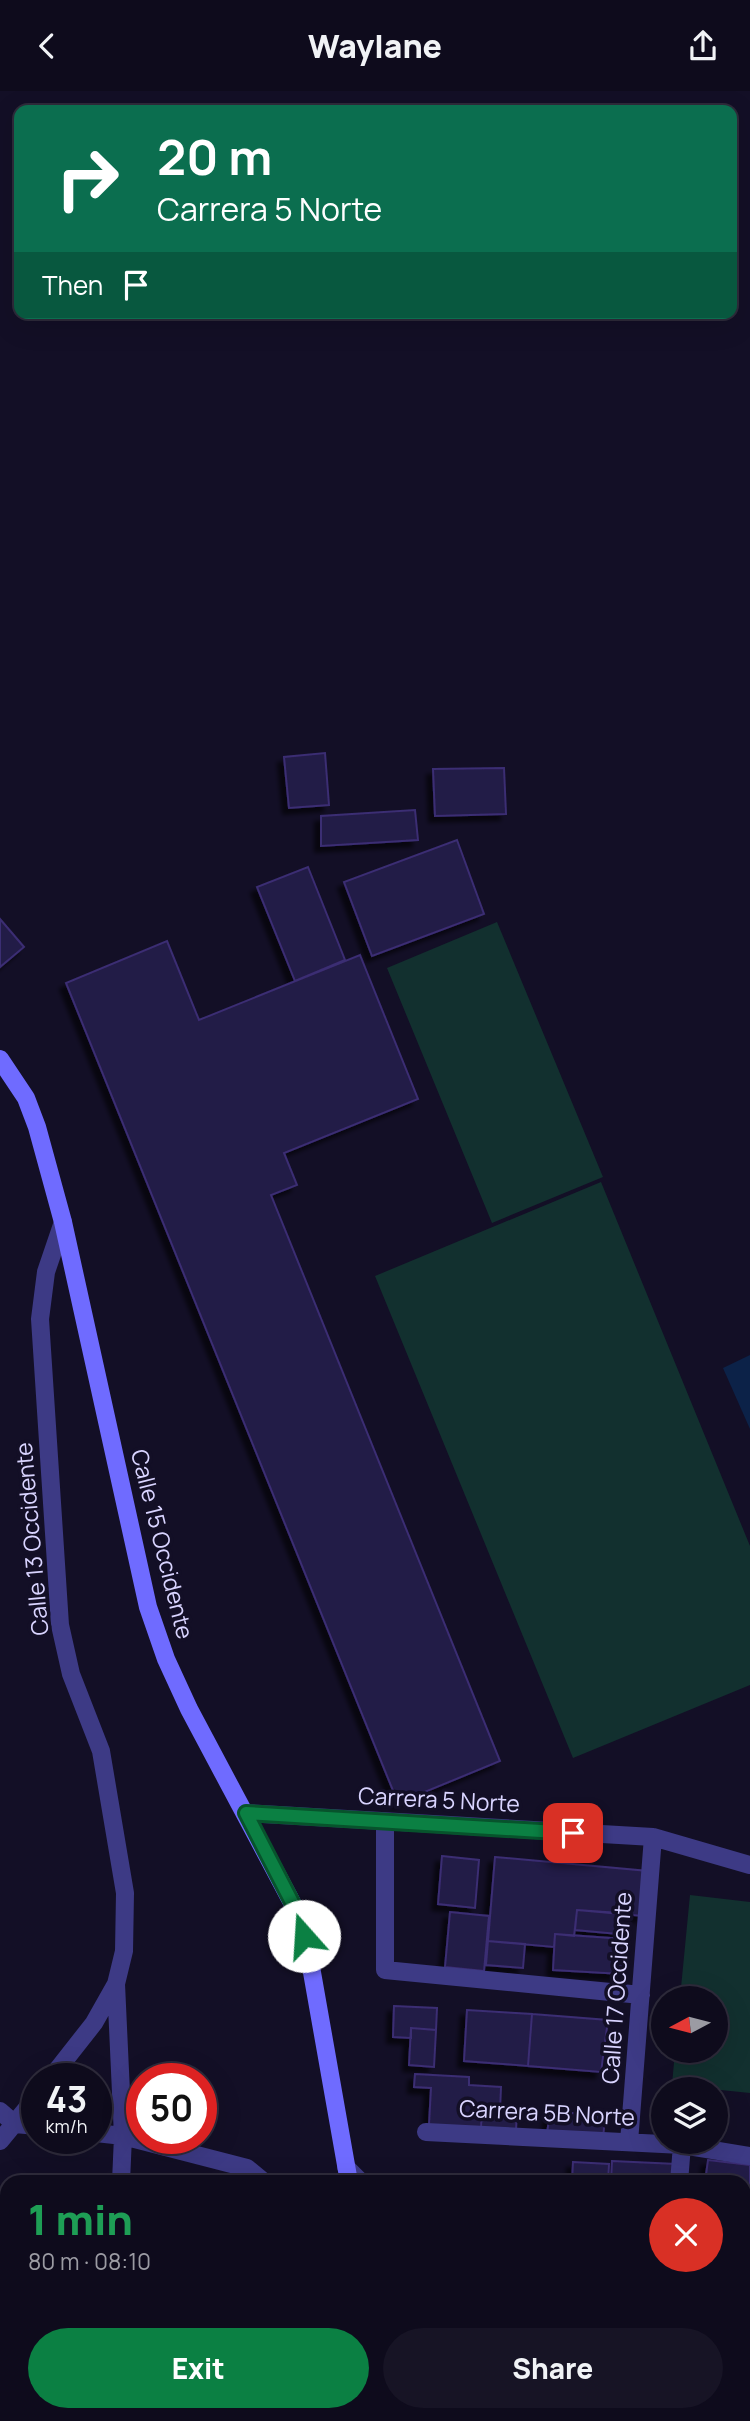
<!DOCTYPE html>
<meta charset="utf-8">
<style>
:root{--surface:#0e0b1c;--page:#171425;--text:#f1f3f6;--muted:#9b9ba3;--line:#2e2b3b;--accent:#0b8043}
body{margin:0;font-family:Manrope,sans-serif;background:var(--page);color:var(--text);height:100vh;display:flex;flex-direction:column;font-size:26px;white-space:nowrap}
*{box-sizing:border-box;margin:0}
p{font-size:23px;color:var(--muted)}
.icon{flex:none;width:38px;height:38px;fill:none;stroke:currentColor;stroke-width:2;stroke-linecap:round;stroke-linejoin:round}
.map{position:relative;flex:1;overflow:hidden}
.drawer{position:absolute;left:0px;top:2084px;width:751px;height:247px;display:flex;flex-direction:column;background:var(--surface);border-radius:21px 21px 0 0;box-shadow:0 7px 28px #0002,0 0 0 2px var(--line)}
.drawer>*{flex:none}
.guide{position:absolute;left:14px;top:14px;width:723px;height:214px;border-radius:14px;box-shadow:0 7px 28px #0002,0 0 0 2px var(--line);background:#0b6e4f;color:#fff;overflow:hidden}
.needle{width:46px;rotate:263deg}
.tools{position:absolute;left:651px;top:1895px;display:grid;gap:14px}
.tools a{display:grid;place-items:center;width:77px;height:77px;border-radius:50%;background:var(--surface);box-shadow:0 7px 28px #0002,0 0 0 2px var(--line);font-size:35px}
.speed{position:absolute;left:21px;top:1972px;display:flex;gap:14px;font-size:35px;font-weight:700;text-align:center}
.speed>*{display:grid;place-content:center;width:91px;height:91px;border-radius:50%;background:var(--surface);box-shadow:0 7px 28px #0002,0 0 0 2px var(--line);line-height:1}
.speed small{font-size:18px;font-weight:400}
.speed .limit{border:10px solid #d22;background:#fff;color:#111}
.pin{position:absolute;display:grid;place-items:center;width:60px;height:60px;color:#fff;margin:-30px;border-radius:14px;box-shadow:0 4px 10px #0006}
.me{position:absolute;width:77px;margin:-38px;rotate:341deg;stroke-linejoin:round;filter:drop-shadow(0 0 5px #0008)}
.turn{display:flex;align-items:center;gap:24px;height:147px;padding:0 28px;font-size:32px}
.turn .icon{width:91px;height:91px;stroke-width:2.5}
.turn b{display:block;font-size:49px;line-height:60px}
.then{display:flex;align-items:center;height:66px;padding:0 28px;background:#0003;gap:14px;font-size:26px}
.round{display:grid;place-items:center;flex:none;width:74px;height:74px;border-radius:37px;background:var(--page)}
.summary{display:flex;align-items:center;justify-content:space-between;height:119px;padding:0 28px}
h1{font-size:42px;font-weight:800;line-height:52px;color:#1e9e55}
.cta{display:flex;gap:14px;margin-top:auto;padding:14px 28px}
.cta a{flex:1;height:80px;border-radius:42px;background:var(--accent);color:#fff;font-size:28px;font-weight:800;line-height:80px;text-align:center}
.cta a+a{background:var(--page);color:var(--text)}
header{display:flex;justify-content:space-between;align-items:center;height:91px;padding:0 28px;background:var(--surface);font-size:32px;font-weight:800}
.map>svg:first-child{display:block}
</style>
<header><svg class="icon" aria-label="back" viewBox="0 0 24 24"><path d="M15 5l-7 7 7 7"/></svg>Waylane<svg class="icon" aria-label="share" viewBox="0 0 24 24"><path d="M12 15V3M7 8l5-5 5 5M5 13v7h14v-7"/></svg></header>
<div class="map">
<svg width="750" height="2330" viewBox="0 0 750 2330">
<defs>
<filter id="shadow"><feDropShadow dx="-6" dy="6" stdDeviation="2" flood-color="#0009"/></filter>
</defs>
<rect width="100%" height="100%" fill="#130f26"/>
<path fill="#12302f" d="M497,831l106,255 -111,46 -105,-255z
M601,1091l149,364v139l-177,73 -198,-482z
M690,1804l60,7v191l-78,-8 3,-34h41v-52l-36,-1z"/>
<path fill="#0c2248" d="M750,1264v74l-27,-61z"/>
<path fill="#241b47" stroke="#3b2d73" stroke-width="2" filter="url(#shadow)" d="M325,662l4,52 -40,3 -5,-51z
M504,677l2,46 -71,2 -2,-47z
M415,719l3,30 -97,6v-30z
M457,749l27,74 -112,42 -28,-74z
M308,776l37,93 -50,21 -38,-94z
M0,828l24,28 -24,20z
M167,850l32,79 161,-65 58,144 -134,54 13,32 -26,10 229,566 -102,42 -332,-820z
M442,1765l37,4 -4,48 -37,-4z
M495,1766l153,14 -5,45 -66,-6 -3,26 -19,-2 -1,13 -66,-6z
M577,1819l42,3 -1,21 -43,-4z
M450,1821l39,4 -5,55 -39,-4z
M555,1843l69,5 -2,35 -69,-4z
M488,1850l37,3 -2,24 -37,-3z
M394,1915l43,2 -1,22 -25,-2v10l-18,-1z
M467,1919l65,4 -4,52 -64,-5z
M532,1923l76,6 -7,52 -73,-6z
M411,1937l25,2 -2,37 -25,-2z
M415,1983l54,3v8l32,2 -1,24 -18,-2 -1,19 -52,-3 2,-37 -17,-1z
M482,2018l35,3 -1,18 -35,-2z
M550,2020l55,5 -2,23 -56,-5z
M708,2069l42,5v38l-6,-1v-20h-39z
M612,2070l64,3 -1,18h-64z
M573,2071l36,2 -1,18h-36z
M744,2157h6v33h-6z"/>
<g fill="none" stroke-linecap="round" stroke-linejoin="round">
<path stroke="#3d3a85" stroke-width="18" d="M63,1131l-17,50 -6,47 20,306 11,49 30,77 24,142 -1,58 -8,33 7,152 -2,46
M246,1722l407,24 97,28
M385,1731v148l256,25
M50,1988l44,-56 22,-39
M0,2020l15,13 22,2
M426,2041l256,13 68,11
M96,2042l27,3 124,32 17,14
M0,2050l37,-45
M629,2051l24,-305
M346,2076l15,15
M679,2091l3,-37
M334,2324l4,6
M0,2329l3,1
M110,2330v-6
M664,2330l1,-6"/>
<path stroke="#6f6bff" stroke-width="18" d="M0,968l26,39 11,29 26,95 85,385 18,52 23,50 108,203 13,49 39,221
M744,2314l6,-3
M397,2324l2,6
M708,2330l13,-6"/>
</g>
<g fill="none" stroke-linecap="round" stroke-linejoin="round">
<defs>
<path id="route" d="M304,1845l-7,-24 -51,-99 327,20"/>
</defs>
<use href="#route" stroke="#07532c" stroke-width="18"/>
<use href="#route" stroke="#0b8043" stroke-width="12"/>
</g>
<g text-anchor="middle" stroke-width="7" stroke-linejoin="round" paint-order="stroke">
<g font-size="23" fill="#d9d4ff" stroke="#130f26">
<text transform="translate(32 1448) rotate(-95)" y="8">Calle 13 Occidente</text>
<text transform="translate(162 1453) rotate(76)" y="8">Calle 15 Occidente</text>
<text transform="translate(439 1709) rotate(3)" y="8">Carrera 5 Norte</text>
<text transform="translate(617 1897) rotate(-86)" y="8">Calle 17 Occidente</text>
<text transform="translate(547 2022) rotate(3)" y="8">Carrera 5B Norte</text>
</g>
</g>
</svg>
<div class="tools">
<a><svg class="needle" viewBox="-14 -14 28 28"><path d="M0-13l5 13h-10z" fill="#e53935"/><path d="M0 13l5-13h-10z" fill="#9b9ba3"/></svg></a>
<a><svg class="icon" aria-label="layers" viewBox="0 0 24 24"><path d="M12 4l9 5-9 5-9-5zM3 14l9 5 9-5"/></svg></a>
</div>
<div class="speed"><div>43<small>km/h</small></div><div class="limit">50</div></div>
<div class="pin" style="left:573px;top:1742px;background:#d93025"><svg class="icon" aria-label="arrive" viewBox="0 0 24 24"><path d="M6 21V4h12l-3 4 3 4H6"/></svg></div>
<svg class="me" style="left:304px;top:1845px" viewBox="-20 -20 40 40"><circle r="19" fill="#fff"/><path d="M0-13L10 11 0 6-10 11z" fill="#0b8043"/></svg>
<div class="guide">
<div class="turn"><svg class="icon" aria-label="right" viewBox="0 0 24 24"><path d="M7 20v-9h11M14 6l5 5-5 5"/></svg><div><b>20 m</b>Carrera 5 Norte</div></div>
<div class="then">Then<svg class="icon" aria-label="arrive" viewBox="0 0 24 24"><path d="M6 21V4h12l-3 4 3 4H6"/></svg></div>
</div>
<section class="drawer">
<div class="summary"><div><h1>1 min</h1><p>80 m · 08:10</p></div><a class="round" style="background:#d93025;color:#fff"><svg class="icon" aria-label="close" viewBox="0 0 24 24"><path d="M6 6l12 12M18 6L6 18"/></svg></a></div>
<div class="cta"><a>Exit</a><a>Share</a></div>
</section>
</div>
